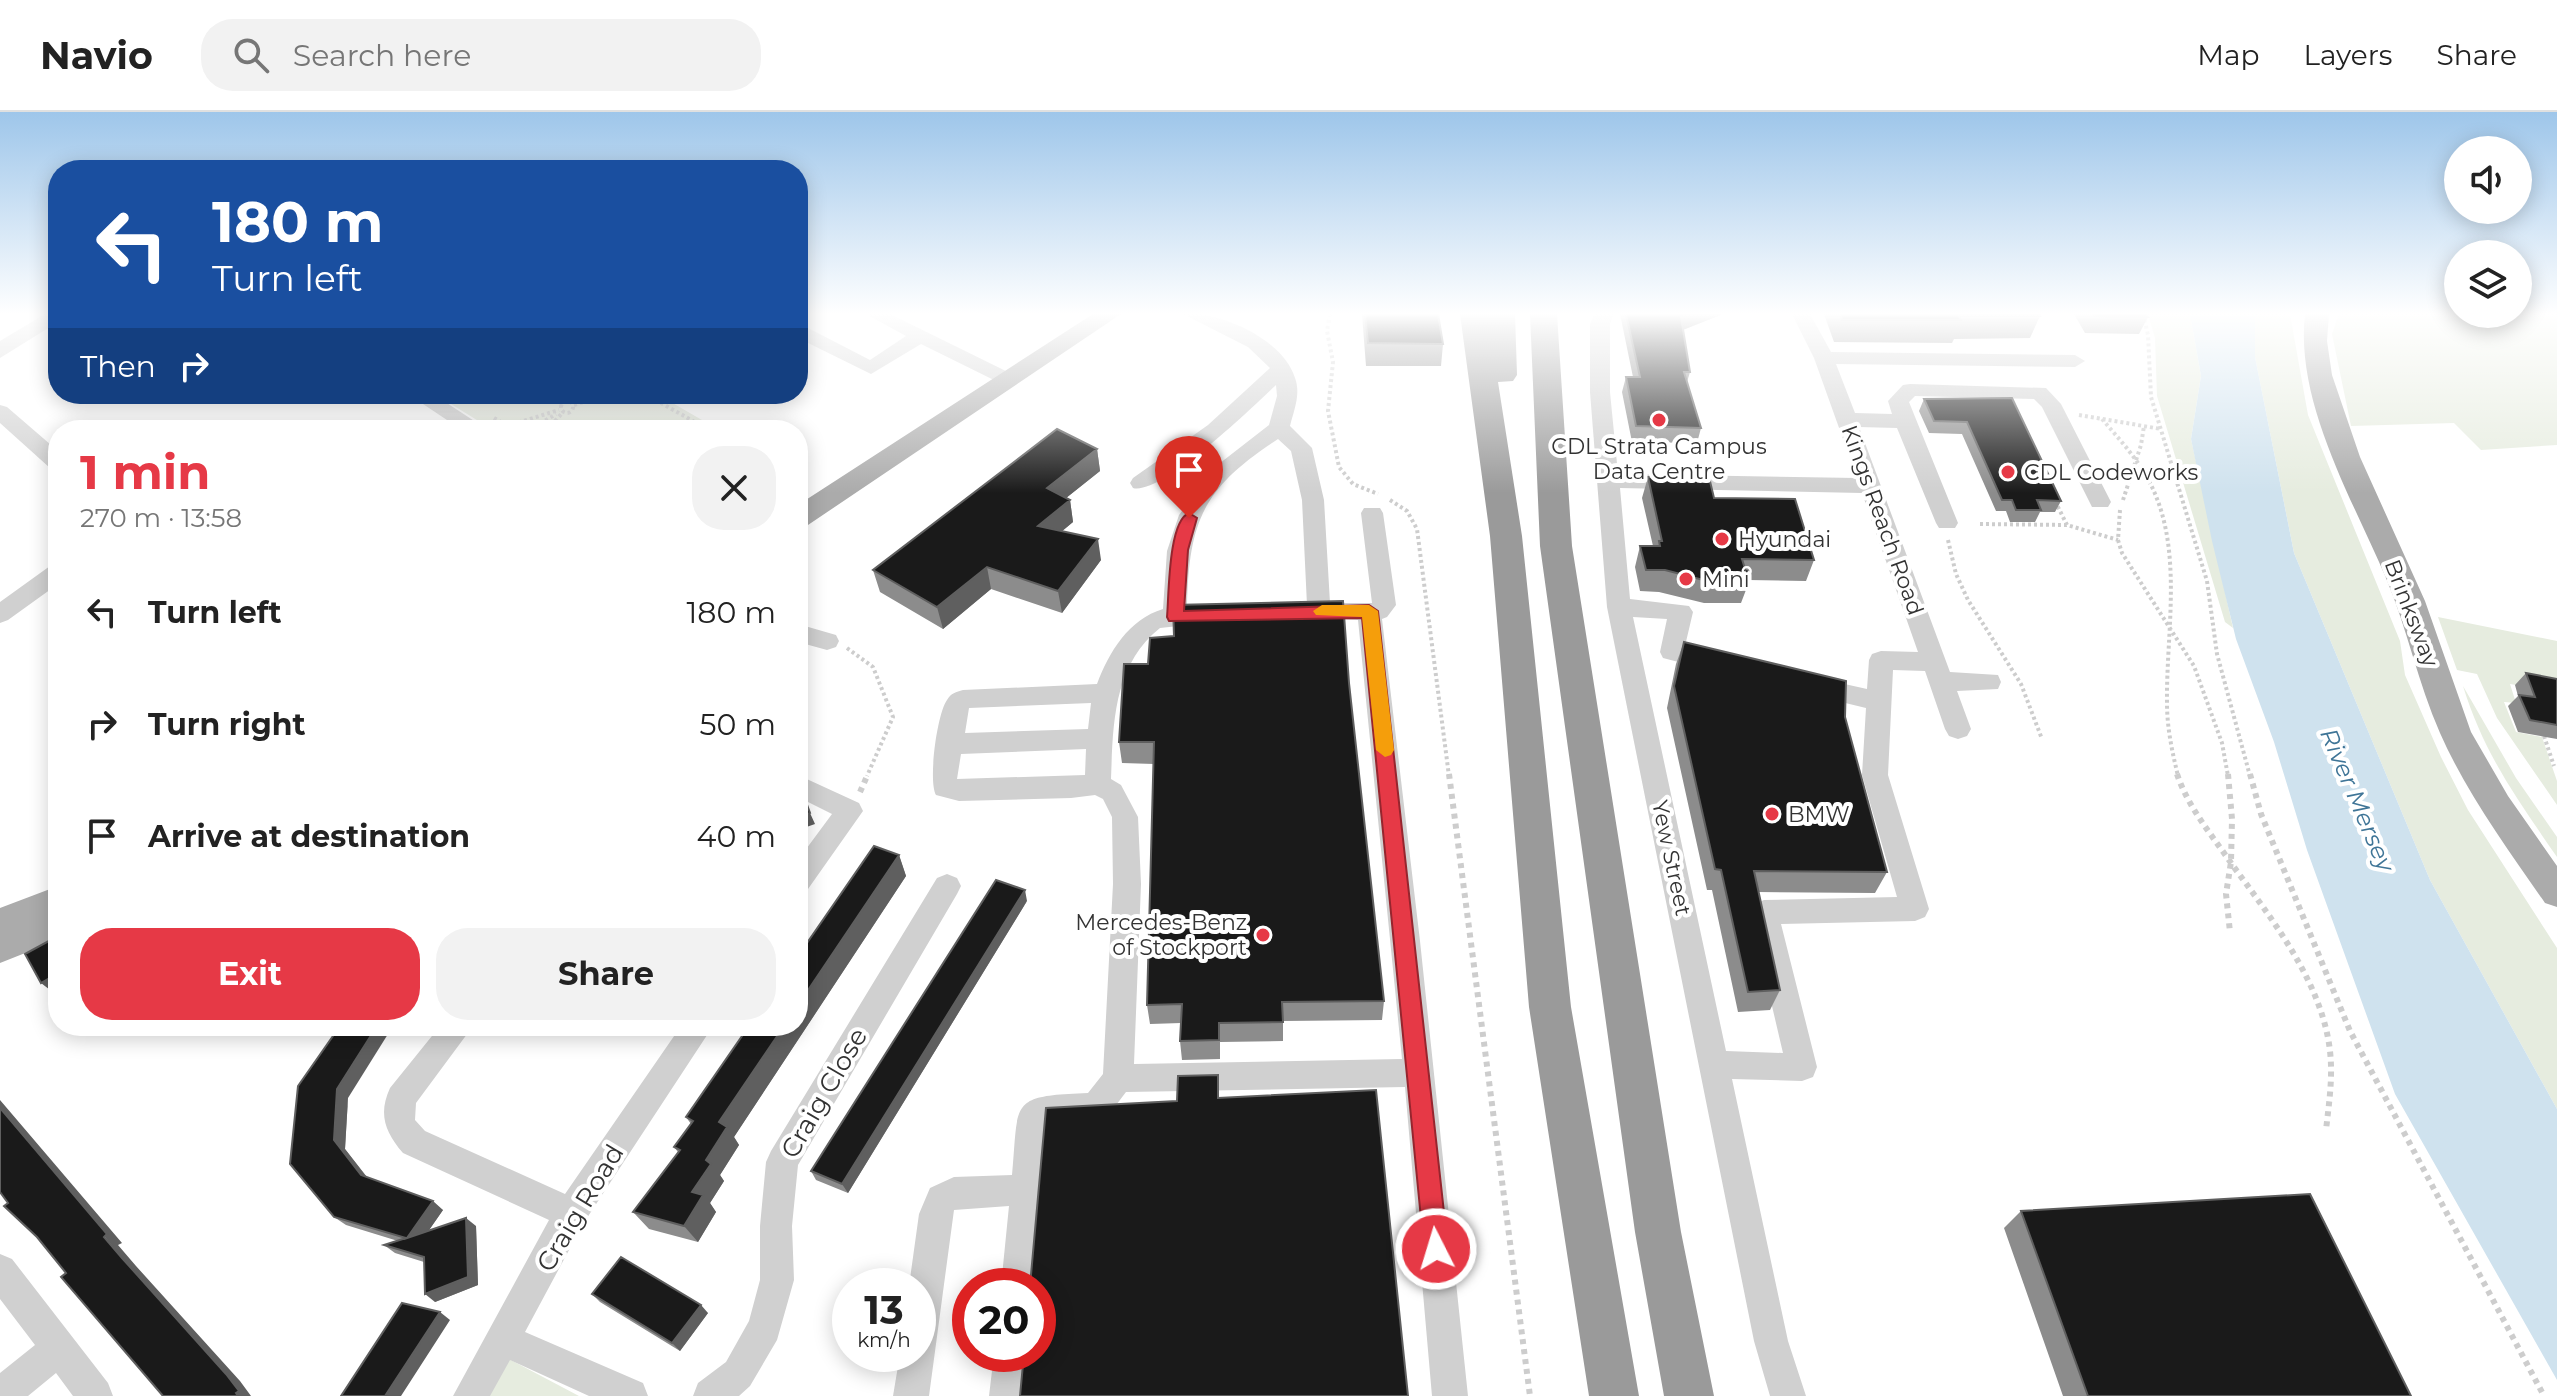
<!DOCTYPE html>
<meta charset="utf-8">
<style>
:root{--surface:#fff;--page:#f2f2f2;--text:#222;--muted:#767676;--line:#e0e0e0;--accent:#e63946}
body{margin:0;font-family:Montserrat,sans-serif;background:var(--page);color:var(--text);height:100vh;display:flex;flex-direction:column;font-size:30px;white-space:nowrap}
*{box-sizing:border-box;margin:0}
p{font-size:26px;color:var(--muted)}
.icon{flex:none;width:44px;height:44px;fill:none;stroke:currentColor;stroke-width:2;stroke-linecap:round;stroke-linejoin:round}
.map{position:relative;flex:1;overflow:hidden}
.sheet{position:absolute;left:48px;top:308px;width:760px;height:616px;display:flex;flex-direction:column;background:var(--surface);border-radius:32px;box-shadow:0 4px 20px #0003}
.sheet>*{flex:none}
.top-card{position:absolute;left:48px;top:48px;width:760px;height:244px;border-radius:32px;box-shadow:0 4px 20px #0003;background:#1a4fa0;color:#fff;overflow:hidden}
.buttons{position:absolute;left:2444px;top:24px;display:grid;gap:16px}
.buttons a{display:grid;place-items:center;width:88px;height:88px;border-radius:50%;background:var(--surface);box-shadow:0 4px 20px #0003;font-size:40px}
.speed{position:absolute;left:832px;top:1156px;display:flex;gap:16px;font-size:40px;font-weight:700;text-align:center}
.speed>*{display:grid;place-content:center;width:104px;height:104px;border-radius:50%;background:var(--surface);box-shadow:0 4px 20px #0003;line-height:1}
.speed small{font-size:20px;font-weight:400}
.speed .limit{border:12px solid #d22;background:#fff;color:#111}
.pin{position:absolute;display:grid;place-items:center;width:68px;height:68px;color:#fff;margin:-82px -34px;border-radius:50% 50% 50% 0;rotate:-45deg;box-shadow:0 0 8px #0007}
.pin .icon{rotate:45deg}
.me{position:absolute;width:88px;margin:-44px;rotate:355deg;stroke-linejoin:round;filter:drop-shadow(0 0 6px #0008)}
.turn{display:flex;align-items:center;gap:28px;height:168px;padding:0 32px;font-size:36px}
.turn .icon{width:104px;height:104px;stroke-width:2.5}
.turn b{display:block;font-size:56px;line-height:68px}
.then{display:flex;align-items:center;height:76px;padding:0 32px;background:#0003;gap:16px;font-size:30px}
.round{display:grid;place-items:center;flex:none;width:84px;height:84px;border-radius:32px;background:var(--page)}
.overview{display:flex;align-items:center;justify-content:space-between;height:136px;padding:0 32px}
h1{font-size:48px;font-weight:700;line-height:60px;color:var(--accent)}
.primary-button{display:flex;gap:16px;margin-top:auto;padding:16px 32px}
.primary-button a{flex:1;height:92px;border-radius:32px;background:var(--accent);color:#fff;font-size:32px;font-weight:700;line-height:92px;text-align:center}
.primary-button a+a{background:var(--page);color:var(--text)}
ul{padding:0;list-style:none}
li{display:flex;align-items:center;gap:24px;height:112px;padding:0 32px}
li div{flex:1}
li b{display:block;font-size:30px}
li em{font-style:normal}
header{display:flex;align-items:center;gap:48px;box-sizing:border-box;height:112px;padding:0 40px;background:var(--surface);border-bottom:2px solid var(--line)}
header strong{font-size:38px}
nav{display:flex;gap:44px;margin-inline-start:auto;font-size:28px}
.search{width:560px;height:72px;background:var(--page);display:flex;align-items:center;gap:20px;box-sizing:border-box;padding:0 28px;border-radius:32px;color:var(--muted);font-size:30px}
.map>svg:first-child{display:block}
</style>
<header>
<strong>Navio</strong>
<div class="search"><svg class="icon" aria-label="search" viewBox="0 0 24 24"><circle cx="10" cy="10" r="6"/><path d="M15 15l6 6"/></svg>Search here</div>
<nav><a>Map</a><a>Layers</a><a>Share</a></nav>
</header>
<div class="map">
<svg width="2557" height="1284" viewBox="0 0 2557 1284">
<rect width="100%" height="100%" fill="#fff"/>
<path fill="#e6ecdf" d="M2148,202h42l11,62 -10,63 42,189 -8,-6 -68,-226 -2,-58z
M2255,202h35l18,101 92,226 5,34 36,82 27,53 89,138v161l-127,-229 -136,-327 -39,-196z
M2339,202h218v131l-76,5 -27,-27 -103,3 -19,-92z
M435,282h222l57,33 -5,3h-216z
M2438,505l119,24v51l-47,-8 6,19 -12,-1 12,30 26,5 15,44v24l-60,-87 -20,-44 -20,-4z
M2463,574l53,92 41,59v20c-40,-58 -73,-103 -94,-171z
M507,1246l72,38h-94z"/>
<path fill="#cfe2ee" d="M2190,202h65v43l39,196 136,327 127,229v271l-162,-286 -88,-244 -33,-108 -38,-103 -24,-98 -21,-102 10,-63z"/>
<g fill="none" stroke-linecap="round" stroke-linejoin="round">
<path stroke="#cdcdcd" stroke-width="4" stroke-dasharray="3 3" stroke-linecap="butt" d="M1330,202l-3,17 6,31 -5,49 11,56 14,17 25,10
M2143,202l5,21 3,62 56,184 10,73 33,122
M645,282l48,27 -1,9
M561 295a6 6 0 1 1 12 0a6 6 0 1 1-12 0Z
M574,293l34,-11
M2079,303l82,14
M494,306l20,12
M2102,307c17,20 36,40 48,64 34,66 16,149 17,220 0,25 5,48 11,73
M507,314l52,-16
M530,318l26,-16
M547,318l16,-18
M1390,388l17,11 10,18 32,247
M2123,388l18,-55 3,-19
M2055,389l12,24
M2120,398l-2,30 4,13 72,113 28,77 6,33
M1980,412l87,1 51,15
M1948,428l8,34 12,26 53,84 21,55
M847,536l26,19 20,50 -26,59
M2544,624l10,30"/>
<path stroke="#cdcdcd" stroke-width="6" stroke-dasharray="5 5" stroke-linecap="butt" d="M1449,662l81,622
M2177,662c11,33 34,60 54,89 39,54 91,118 99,188 3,27 -1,52 -4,79
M2228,662l4,45 -1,43 -5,32 4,38
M2250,662l11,40 89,217 194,365
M860,680l8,-18"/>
<path fill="#d0d0d0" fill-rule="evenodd" d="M45,202h13v8l-58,36v-17z
M866,202h24l126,62 3,4 -10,6 -7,-2 -81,-40 -50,30 -73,-36v-11l10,1 62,32 36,-24z
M1183,202c37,-3 100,25 112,64 6,16 -1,32 -5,48l22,22 12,52 6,103h42l-11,-90 3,-5h16l3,5 13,92 -9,12 -5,2 38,322 48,455h-36l-27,-309 -279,5 -19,25 -11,5 -48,1 -13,163h-34l8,-80 -55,4 -25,186h-36l7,-42h18v-68h-9l10,-72 11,-26 24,-11 58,-2c7,-74 -4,-79 76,-82l15,-19 10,-190 -1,-67 -9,-18 -8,-4 -24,3 -112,3 -23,-6c-8,-14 1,-81 11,-95 4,-7 9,-8 16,-10l134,-6c12,-32 32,-65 66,-75l4,-58 12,-36 36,-48 54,-42 8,-29 -1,-11c-22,21 -115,111 -143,103l-3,-5 3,-5 75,-53 62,-57 -22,-21zM1278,327l13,12 11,49 5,105 -8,7 4,6 55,2 44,439 -268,5 7,-180 -3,-67 -17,-32 -10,-6c2,-54 2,-114 49,-151l56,-6 4,-6 -4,-6 -29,-3c2,-87 16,-119 91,-168zM1091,591l-3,26 -123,4 4,-25zM1086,637l-1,26 -128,4 4,-25z
M1594,202h19l-3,10v68l8,82 239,4 -43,-120 -22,-44h18l21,38 244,3 10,6 -10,6 -239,-3 19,49 37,1 -4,-13 15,-16 7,-1 136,4 15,16 50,98 -3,5h-16l-50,-100 -8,-8 -119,-3 -6,6 49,121 -3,5h-16l-3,-5 -39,-95 -38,-1 91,245 48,3 3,7 -3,7 -41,2 14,38 -4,7 -9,3 -9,-3 -4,-7 -20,-58 -32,-1 -5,105 41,134 -4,8 -10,4 -134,3 36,143 -4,10 -11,4 -70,-2 56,262 18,55h-36l-16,-55 -147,-734 -17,-215v-68zM1620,376l242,5 56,159 -37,-1 -9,3 -3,6 -2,29 -54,-12 -9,2 -3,7 3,7 62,15 -4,67 35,122 -133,3 -10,4 -4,8 33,141 -57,-2 -93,-434 34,2 -7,33 3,6 50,13 9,-3 3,-6 -3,-6 -37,-10 8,-34 -4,-6 -59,-7z
M408,282h25l55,36h-26z
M0,293l7,2 51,44v19l-8,-2 -50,-45z
M58,452v20l-50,36 -8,3v-21l50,-36z
M798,512l38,11 3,6 -3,6 -9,3 -29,-8z
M798,663l61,28 4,8 -55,78 -10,4v-33l34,-46 -34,-17z
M947,762l10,4 4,8 -4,8 -159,271 -6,61 2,54 -17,60 -27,46 -11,10h-46l5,-13 28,-21 23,-41 11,-41v-54l6,-64 5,-11 166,-273z
M440,914h33l-57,77 -1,17 10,11 140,63 116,-168h32l-130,198 -58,108 118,51 5,13h-59l-79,-36 -20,36h-37l96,-176 -146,-67c-18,-21 -25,-39 -13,-65z
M0,1142l12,5 96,124 5,13h-40l-17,-23 -28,23h-28v-23l35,-28 -35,-46z
M994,1242h34l-3,42h-36z"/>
<path fill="#ababab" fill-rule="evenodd" d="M1093,202h28l-313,211 -10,2v-22z
M2305,202h24l-2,27 5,34 28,82 65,144 46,131 37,64 49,70v41l-12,-4c-38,-55 -78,-109 -105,-170 -22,-50 -33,-105 -54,-155 -34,-80 -91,-176 -81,-264z
M58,774v54l-58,23v-55z"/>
<path fill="#9a9a9a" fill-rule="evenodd" d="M1460,202h55l2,61 -4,6 -15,1 24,154 49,471 68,389h-50l-60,-389 -39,-471z
M1530,202h27l15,232 109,686 33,164h-50l-29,-164 -95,-686z"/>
</g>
<path fill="#8c8c8c" d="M1362,202h76l5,30 -2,22h-75z
M1620,202h103l-40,16 7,42 -3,10 14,46 -4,15 -65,-1 -10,-50 4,-15h7z
M1824,202h215l1,2 -10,22 -76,1 -2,4 -118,-1z
M2074,202h72l2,3 -9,17 -54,-1z
M2012,286l49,103 -6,11h-15l-5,10h-25l-4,-11h-10l-34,-77 -33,-1 -10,-22 5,-12z
M1097,337l3,22 -34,27 4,2 3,22 -11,9 39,29 -39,53 -71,-24 -48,40 -63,-37 -7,-22z
M1648,365l66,21 100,62 -8,21 -58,-1 1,2 -8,21h-37l-45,-11 -19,-1 -5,-24 5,-21h13l-11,-48z
M1684,530l161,75 42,155 -12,21 -117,-1 22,98 -10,20 -32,2 -26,-122h-5l-40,-182 9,-44z
M2526,561l31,6v60l-39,-7 -10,-26 10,-10 -3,-11z
M1349,571l35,318 -2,19 -99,1v20l-63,1v17l-38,1 -2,-19 1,-18 -31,1 -3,-19 7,-241 -32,-1 -3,-21z
M899,743l7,21 -172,261 5,8 -19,30 4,6 -14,22 6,9 -18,30 -49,-13 -16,-17 45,-60 -4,-5 17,-23 -5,-7z
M1027,789l-179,292 -32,-13 -5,-9z
M348,986l-3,51 22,28 76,33 -14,20 47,-4 2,59 -43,17 -11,-40 -29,-9 -11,-8 14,-4 -52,-16 -12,-8z
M2021,1099l390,185h-348l-59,-168z
M592,1182l116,19 -28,38 -80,-49z"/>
<path fill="#5f5f5f" d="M1690,202h33l-46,18 4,-15z
M1097,337l3,22 -49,39 -4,-22z
M1070,388l3,22 -31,26 -4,-22z
M1098,427l3,21 -39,53 -4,-22z
M987,455l4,22 -48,40 -6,-22z
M810,701l5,11 -17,6v-13z
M899,743l7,21 -172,261 5,8 -19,30 4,6 -14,22 6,9 -18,30 -14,-16 8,-34 27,-70 65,-96h14v-21z
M1025,778l2,11 -179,292 -6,-9z
M58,861v18l-4,2 -13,-10z
M377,914h16l-45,72 -3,51 27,35 -11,-9 -27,-35 3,-51z
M0,988l122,143 -4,2 18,21 104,115 11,15h-13l-116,-138 -122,-150z
M433,1089l10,9 -25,36 -11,-8z
M466,1106l10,8 2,59 -43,17 -10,-8z
M701,1193l7,8 -28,38 -8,-8z
M440,1200l10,8 -49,76h-16z"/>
<path fill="#1a1a1a" stroke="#5f5f5f" stroke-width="2" d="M1365,202h73l5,30 -75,-1z
M1626,202h64l-9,3 9,55h-6l17,56 -65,-2 -10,-49h14z
M1840,202h199l1,2h-81l2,4h-119z
M2093,202h53l2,3 -54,-1z
M2012,286l49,103 -24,-1 4,10h-25l-4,-10h-10l-35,-78 -33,-1 -10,-22z
M1057,317l40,20 -50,39 23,12 -32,26 60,13 -40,52 -71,-24 -50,40 -64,-37z
M1648,365h61l5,21 81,1 19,61 -72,-1 7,23h-38l-46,-12h-19l-6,-24h20l-1,-5h3z
M1343,489l6,82 35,318 -102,1 1,20 -64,1v17l-39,1 2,-37 -35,1 7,-263h-35l5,-78h24l2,-26 24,-2 -1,-31z
M1684,530l162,39 -1,36 42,155 -133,-1 26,119 -32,2 -27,-122 -6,-1 -41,-183z
M2526,561l31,6v46l-27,-5 -11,-25 16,2z
M798,680l5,2 7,19 -12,4z
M874,734l25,9 -101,150v-49z
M996,768l29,10 -183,294 -31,-13z
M58,824v37l-17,10 -16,-29z
M340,914h37l-40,63 -3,51 27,35 72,26 -26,37 59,-20 2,59 -43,17 -1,-37 -40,-12 22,-7 -72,-21 -44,-53 8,-78z
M749,914h35l-65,96 8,5 -21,33 5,4 -19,28 11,3 -19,31 -51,-14 47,-62 -6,-3 19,-26 -7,-4z
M1218,963v23l158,-8 32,306h-388l4,-42h14v-68h-8l16,-178 131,-7 1,-25z
M0,996l107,126 -3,3 18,21 104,116 13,17 -3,2 2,3h-75l-102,-119 5,-4 -29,-36 -33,-31 4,-3 -8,-11z
M2310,1082l101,202h-323l-67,-185z
M621,1145l80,48 -29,38 -80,-49z
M402,1191l38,9 -55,84h-44z"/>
<linearGradient id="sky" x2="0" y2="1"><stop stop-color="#9ec6ea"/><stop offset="0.53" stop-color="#fff"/><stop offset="1" stop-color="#fff" stop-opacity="0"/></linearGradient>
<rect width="2557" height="381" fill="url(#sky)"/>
<path fill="#e63946" stroke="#96252e" stroke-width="2" d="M1189,401l8,5 -9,32 -4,61 185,-6 9,6 70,638 -4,8 -8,4 -8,-4 -4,-8 -62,-631 -193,3 -2,-4c2,-21 1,-96 22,-104z"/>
<path fill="#f59e0b" d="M1322,493h47l9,6 16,139 -3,5 -6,2 -9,-7 -14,-133 -46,-2 -3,-4z"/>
<g fill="#e63946" stroke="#fff" stroke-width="3">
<circle cx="1659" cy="308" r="8"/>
<circle cx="2008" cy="360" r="8"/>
<circle cx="1722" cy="427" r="8"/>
<circle cx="1686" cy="467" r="8"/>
<circle cx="1772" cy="702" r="8"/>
<circle cx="1263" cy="823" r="8"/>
</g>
<g text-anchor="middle" stroke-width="8" stroke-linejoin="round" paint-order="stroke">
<g font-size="22" fill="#333" stroke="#fff" text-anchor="start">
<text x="1659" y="342" text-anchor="middle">CDL Strata Campus<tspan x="1659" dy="25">Data Centre</tspan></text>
<text x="2024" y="368">CDL Codeworks</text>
<text x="1738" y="435">Hyundai</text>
<text x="1702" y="475">Mini</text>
<text x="1788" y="710">BMW</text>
<text x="1247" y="818" text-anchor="end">Mercedes-Benz<tspan x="1247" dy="25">of Stockport</tspan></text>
</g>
<g font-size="22" fill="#333" stroke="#fff">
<text transform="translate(1883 408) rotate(70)" y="8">Kings Reach Road</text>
<text transform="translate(2412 501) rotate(69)" y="8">Brinksway</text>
<text transform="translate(1672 746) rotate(78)" y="8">Yew Street</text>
</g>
<g font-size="24" font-style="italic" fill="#3f7597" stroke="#fff">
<text transform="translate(2357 688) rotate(67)" y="8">River Mersey</text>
</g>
<g font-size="26" fill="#333" stroke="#fff">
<text transform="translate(824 981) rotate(-60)" y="9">Craig Close</text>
<text transform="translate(580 1096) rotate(-59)" y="9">Craig Road</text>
</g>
</g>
</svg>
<div class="buttons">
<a><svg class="icon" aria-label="sound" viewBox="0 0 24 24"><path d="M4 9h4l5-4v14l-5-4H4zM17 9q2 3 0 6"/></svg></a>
<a><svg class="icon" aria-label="layers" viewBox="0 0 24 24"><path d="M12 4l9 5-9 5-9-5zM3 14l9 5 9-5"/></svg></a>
</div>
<div class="speed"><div>13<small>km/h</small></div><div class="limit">20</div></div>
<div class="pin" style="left:1189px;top:406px;background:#d93025"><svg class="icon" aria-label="arrive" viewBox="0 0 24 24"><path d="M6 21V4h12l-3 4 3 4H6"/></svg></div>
<svg class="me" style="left:1436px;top:1137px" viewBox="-20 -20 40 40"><circle r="17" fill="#e63946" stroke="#fff" stroke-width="3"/><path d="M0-11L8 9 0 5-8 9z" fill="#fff"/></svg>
<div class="top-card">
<div class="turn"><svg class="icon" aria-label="left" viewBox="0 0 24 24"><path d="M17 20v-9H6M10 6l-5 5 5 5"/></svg><div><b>180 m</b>Turn left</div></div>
<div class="then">Then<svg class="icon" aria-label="right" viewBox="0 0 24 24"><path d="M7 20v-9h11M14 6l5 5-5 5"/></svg></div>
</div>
<section class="sheet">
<div class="overview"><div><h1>1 min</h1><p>270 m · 13:58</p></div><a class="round"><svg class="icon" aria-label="close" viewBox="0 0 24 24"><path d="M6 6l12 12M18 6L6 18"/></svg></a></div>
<ul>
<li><svg class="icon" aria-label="left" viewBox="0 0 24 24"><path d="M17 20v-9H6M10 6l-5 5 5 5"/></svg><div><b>Turn left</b></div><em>180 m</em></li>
<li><svg class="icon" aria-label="right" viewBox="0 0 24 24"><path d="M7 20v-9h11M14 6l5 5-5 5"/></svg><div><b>Turn right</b></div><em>50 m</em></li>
<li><svg class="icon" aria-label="arrive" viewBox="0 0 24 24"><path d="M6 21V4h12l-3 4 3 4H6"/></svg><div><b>Arrive at destination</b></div><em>40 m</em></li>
</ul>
<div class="primary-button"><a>Exit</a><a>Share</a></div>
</section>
</div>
